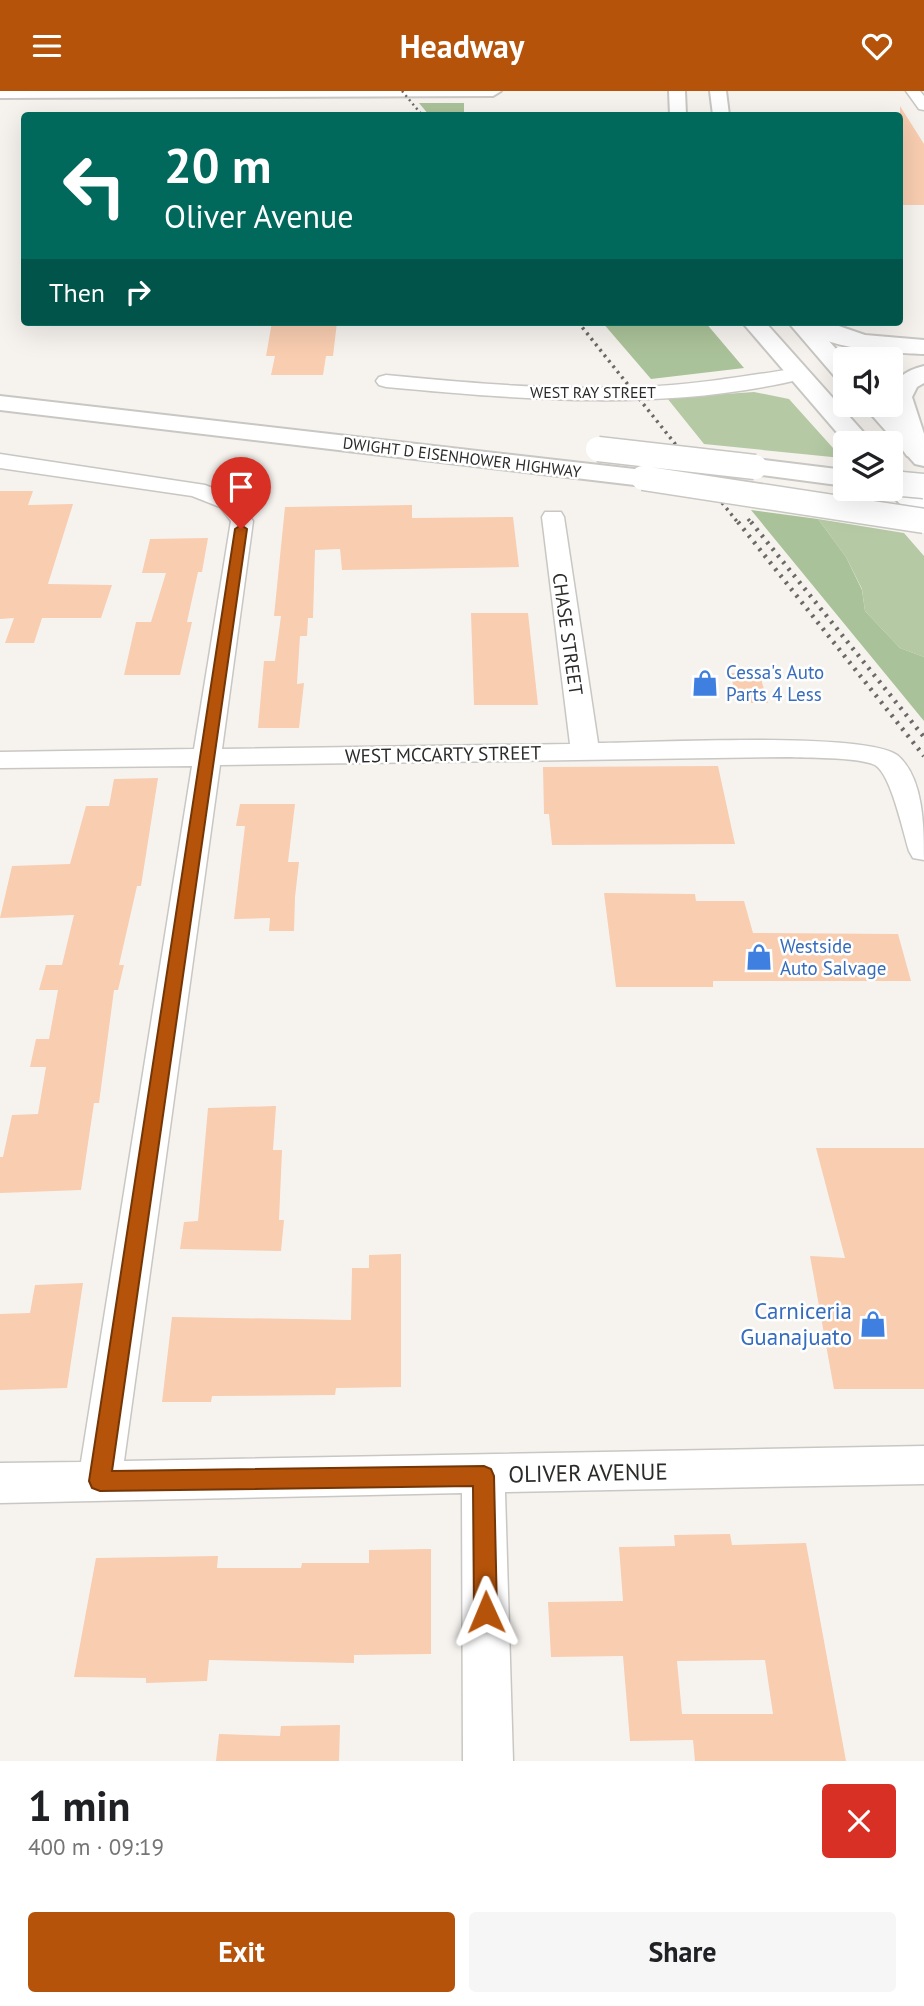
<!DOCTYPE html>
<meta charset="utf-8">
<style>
:root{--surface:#fff;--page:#f6f6f6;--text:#202124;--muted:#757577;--accent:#b45309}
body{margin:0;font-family:"PT Sans",sans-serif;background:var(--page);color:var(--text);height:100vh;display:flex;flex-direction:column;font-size:26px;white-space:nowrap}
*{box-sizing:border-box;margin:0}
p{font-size:23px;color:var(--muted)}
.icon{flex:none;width:38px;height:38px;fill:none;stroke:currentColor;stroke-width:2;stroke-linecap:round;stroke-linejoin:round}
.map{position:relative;height:1670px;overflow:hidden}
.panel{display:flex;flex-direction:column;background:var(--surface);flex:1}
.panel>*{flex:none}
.banner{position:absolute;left:21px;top:21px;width:882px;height:214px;border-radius:7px;box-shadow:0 7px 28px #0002;background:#00695c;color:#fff;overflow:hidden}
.tools{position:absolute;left:833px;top:256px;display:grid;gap:14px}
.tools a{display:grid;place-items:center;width:70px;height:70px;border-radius:7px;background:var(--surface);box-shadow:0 7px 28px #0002;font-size:35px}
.pin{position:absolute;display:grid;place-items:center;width:60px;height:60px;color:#fff;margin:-72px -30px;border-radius:50% 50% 50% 0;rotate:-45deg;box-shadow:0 0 7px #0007}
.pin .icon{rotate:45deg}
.me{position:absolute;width:77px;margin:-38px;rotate:359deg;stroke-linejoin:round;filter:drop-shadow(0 0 5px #0008)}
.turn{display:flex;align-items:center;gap:24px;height:147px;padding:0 28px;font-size:32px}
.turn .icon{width:91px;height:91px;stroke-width:2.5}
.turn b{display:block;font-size:49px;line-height:60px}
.then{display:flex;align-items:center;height:66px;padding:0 28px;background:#0003;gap:14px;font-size:26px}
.round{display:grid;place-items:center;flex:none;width:74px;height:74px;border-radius:7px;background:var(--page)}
.head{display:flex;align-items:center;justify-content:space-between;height:119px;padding:0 28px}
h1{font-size:42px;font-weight:700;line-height:52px}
.primary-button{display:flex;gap:14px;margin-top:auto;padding:14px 28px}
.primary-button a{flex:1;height:80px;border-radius:7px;background:var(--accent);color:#fff;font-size:28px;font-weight:700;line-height:80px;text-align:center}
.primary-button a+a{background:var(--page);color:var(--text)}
header{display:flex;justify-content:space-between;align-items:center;height:91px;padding:0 28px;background:var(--accent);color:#fff;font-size:32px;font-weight:700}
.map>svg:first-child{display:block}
</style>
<header><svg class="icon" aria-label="menu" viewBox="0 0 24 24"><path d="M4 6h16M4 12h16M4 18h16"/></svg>Headway<svg class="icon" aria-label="heart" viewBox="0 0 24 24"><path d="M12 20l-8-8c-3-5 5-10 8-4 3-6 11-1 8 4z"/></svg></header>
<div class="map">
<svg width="924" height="1670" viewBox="0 0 924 1670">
<rect width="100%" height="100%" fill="#f6f3ef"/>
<path fill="#b4c9a4" d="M754,301l35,7 53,59 -138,-14 -37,-46z
M818,428l86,14 20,23v101l-24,-9 -35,-37 -3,-22 -16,-32z"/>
<path fill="#aac299" d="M419,12h45v12h-35z
M602,231h103l39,46 -93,11z
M751,419l67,9 28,38 16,33 3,21 35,37 24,9v64z"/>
<path fill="#f8cdb0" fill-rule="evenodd" d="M900,15l24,38v61h-24z
M272,231h65l-4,34h-7l-3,19h-52l4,-19h-9z
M0,400h33l-5,14 45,-1 -25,80 64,1 -11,33h-59l-8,25h-29l9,-25 -14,1z
M412,414v13l101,-1 6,50 -177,3 -2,-21 -25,1 -2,68h-5l-1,18h-7l-3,48 7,-1 -5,45h-41l6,-67h11l6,-45h-7l11,-109z
M208,447l-6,34h-4l-11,50h5l-12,53h-56l12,-53h15l15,-49h-24l8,-34z
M471,522h57l10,92h-64z
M759,581l9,31h-30l-8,-30z
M718,675l17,78 -183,1 -3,-31h-5l-1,-47z
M158,687l-17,108h-4l-18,79h5l-6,25h-4l-15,113h-5l-13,87 -81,3v-36h3l9,-42 26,-1 8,-47h-16l6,-28h13l9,-49h-19l7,-25h16l12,-50 -74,3 12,-52 58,-2 16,-58h23l5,-27z
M240,713h55l-7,58h11l-4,35 -1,34h-25l1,-13 -36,1 11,-93h-9z
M604,802l91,1 1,7h48l9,32 145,1 13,47h-198v6h-97z
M276,1015l-3,44h9l-3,70h5l-3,31 -101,-2 4,-27 14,-1 10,-113z
M816,1057h108v241h-90l-24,-133 35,2z
M401,1163v133l-65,1 -1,7 -123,1 -1,6h-49l10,-85 179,3 1,-52h17v-13z
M83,1192l-16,105 -67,2v-76l30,-1 5,-28z
M730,1443l2,11 74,-2 40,218h-151l-2,-21 -63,1 -7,-85 -72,1 -3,-55 75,-1 -4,-54 56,-1 -1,-11zM765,1569l8,54h-91l-5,-53z
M431,1458v105l-77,1v8l-145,-3 -2,21 -61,2v-5l-72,-1 22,-119 122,-2 -1,12h84l1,-5h67v-13z
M340,1634l-1,36h-123l3,-27 61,2 1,-10z"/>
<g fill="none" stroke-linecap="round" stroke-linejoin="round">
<defs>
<path id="minor" d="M906,0h14l4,5v14l-5,-1z
M799,277l7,2 3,4 -3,4c-137,34 -281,22 -420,9l-7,-2 -3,-4 3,-4 7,-2c85,8 170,16 255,12 53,-2 105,-11 158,-19z
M0,363l205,31 31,12 17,24 -31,228 348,-5 -28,-227 3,-5h16l3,5 34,226c51,0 265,-12 299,12 27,22 27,73 27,105l-11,-2 -4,-7c-6,-19 -18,-77 -34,-86 -17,-8 -68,-7 -88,-8l-567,8 -96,696 800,-15v38l-419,8 8,269h-50l-1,-268 -462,10v-40l81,-1 111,-696 -192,2v-16l194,-3 37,-228 -11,-14 -28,-11 -192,-28z"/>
<path id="major" d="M0,0h501l-8,5 -493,2z
M669,0h16l1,24h-16z
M710,0h16l3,24h-16z
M742,231h23l108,121h-27z
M788,231h24l33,37v21l-9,-2z
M862,313h26l36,38v24l-9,-2z
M891,378l10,2 23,26v25l-10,-2 -28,-32h5z"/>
<path id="highway" d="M799,231h28l38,13 59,5v14c-32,-1 -106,-4 -125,-32z
M845,272v14l-11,-2 -3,-5 3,-5z
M924,275v17l-7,4 -5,10 12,37v22l-8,2 -9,-2 -4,-6c-10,-35 -29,-72 21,-84z
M0,305l643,74 10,2 3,6 -3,6 -10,2 -643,-76z
M755,368l90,11v16l-99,-13 -4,-6 4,-6z"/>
</defs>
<use href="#minor" stroke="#c9c7c3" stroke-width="3"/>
<use href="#major" stroke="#c9c7c3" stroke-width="4"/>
<use href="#highway" stroke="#c9c7c3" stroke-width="4"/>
<use href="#minor" fill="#fff" fill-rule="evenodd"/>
<use href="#major" fill="#fff" fill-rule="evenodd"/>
<use href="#highway" fill="#fff" fill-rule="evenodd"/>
<path stroke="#6b6967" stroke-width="2.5" stroke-dasharray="2 3.5" stroke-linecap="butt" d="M402,0l20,24"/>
<path stroke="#6b6967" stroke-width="3.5" stroke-dasharray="2.5 4.5" stroke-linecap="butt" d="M578,231l161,202
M748,428l4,5"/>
<path stroke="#6b6967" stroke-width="4.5" stroke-dasharray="2.5 6" stroke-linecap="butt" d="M738,431l186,234
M751,431l173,215"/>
<defs>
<path id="highway-bridge" d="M598,358l157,18
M643,387l281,43
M891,392l33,3"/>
</defs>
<use href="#highway-bridge" stroke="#c9c7c3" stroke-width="27" stroke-linecap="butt"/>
<use href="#highway-bridge" stroke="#fff" stroke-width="24"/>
</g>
<path fill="#b45309" stroke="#753606" stroke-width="2" d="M241,434l6,4 -135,942 372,-5 7,3 3,7 3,136 -3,7 -8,4 -9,-4 -3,-7 -1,-126 -373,5 -8,-3 -3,-7 146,-952z"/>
<defs>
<symbol id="shop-bare" viewBox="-9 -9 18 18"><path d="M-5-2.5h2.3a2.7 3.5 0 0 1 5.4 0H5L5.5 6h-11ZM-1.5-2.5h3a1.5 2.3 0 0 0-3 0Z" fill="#3f7fe0" stroke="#fff" stroke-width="2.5" paint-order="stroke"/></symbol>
</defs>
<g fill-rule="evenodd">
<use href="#shop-bare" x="686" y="573" width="38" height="38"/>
<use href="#shop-bare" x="740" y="847" width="38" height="38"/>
<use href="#shop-bare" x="854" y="1214" width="38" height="38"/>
</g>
<g text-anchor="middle" stroke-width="5" stroke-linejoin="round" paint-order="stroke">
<g font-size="16" fill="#2c2b2a" stroke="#fff">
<text x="593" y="307">WEST RAY STREET</text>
<text transform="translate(462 366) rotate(7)" y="6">DWIGHT D EISENHOWER HIGHWAY</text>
</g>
<g font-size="19" fill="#2c2b2a" stroke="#fff">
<text transform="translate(568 543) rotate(82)" y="7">CHASE STREET</text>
<text transform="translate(443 663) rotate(-1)" y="7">WEST MCCARTY STREET</text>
</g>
<g font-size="19" fill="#366cbe" stroke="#fff" text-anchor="start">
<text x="726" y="588">Cessa's Auto<tspan x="726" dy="22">Parts 4 Less</tspan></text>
<text x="780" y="862">Westside<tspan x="780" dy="22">Auto Salvage</tspan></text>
</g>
<g font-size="23" fill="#366cbe" stroke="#fff" text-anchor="end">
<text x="852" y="1228">Carniceria<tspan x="852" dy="26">Guanajuato</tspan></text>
</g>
<g font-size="23" fill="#2c2b2a" stroke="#fff">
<text transform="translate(588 1382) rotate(-1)" y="8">OLIVER AVENUE</text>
</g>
</g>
</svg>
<div class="tools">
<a><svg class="icon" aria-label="sound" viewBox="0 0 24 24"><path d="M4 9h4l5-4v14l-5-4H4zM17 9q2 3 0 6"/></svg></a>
<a><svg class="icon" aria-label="layers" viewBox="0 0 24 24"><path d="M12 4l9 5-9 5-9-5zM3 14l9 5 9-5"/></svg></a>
</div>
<div class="pin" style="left:241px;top:438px;background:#d93025"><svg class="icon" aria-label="arrive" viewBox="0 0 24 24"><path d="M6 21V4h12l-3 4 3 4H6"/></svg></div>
<svg class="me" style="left:486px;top:1521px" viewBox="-20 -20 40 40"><path d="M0-17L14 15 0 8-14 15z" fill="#b45309" stroke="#fff" stroke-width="4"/></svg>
<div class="banner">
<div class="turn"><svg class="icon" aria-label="left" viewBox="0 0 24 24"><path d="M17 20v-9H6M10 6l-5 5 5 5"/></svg><div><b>20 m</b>Oliver Avenue</div></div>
<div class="then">Then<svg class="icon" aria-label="right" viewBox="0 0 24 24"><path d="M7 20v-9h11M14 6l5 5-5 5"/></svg></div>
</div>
</div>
<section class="panel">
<div class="head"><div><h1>1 min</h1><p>400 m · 09:19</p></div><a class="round" style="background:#d93025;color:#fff"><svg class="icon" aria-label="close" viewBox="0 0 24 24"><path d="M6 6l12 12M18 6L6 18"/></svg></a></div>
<div class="primary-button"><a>Exit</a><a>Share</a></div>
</section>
